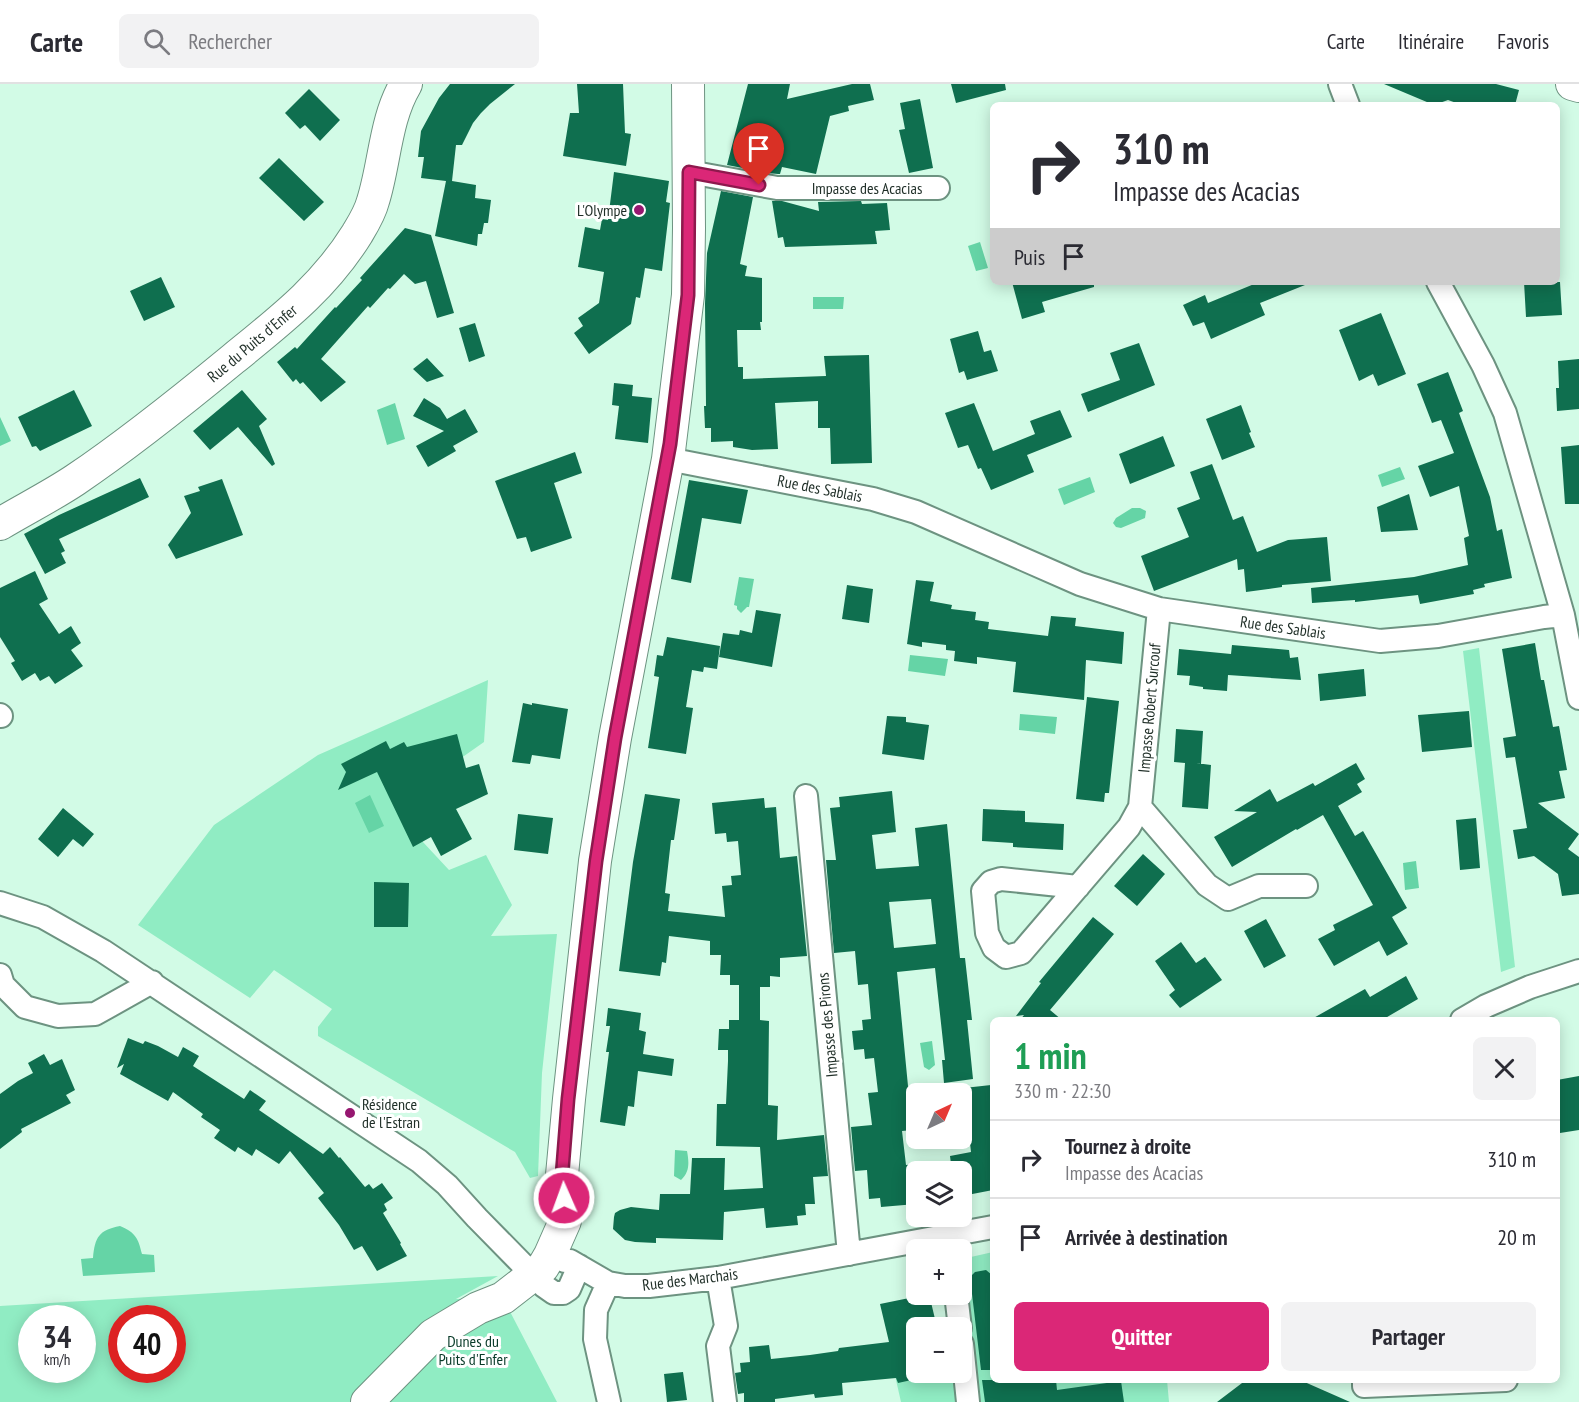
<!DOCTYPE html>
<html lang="fr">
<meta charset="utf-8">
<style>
:root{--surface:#fff;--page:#f2f2f3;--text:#2b2b33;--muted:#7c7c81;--line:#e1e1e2;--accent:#db2777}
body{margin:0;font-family:"PT Sans Narrow",sans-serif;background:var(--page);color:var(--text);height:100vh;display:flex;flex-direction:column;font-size:22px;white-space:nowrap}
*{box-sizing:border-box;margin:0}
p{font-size:20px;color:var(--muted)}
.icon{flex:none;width:33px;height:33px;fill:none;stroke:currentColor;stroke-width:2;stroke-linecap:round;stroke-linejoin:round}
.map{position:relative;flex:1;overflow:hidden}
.details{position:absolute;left:990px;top:933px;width:570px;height:366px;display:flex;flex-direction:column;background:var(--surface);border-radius:9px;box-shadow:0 3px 15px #0003}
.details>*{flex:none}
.hud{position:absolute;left:990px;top:18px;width:570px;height:183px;border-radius:9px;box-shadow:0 3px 15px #0003;background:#fff;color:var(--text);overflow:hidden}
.needle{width:39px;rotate:44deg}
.buttons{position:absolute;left:906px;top:999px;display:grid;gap:12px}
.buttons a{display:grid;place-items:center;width:66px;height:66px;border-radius:9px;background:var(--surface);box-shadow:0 3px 15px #0003;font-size:30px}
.speed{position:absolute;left:18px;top:1221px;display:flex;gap:12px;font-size:30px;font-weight:700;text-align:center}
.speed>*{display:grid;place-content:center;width:78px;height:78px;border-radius:50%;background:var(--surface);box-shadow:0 3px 15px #0003;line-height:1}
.speed small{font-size:15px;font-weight:400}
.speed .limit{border:9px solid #d22;background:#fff;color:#111}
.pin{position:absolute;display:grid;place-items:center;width:51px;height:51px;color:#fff;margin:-62px -26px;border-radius:50% 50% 50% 0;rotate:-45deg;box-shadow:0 0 6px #0007}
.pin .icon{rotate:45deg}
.me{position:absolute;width:66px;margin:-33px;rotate:358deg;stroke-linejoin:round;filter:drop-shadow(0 0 4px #0008)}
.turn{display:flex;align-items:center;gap:21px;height:126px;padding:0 24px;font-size:27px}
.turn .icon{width:78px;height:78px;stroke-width:2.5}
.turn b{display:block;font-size:42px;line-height:51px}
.then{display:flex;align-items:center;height:57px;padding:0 24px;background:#0003;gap:12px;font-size:22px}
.round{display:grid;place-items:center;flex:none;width:63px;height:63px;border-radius:9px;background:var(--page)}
.head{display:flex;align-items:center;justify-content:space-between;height:102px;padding:0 24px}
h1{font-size:36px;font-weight:700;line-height:45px;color:#1e9e55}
.button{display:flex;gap:12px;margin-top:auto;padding:12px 24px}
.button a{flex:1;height:69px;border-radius:9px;background:var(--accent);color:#fff;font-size:24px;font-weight:700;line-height:69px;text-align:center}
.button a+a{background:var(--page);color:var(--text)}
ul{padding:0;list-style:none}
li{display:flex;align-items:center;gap:18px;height:78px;padding:0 24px;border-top:2px solid var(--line)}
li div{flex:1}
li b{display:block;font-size:22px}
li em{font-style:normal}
header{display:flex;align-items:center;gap:36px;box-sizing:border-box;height:84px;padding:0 30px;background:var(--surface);border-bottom:2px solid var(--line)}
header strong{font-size:28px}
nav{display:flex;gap:33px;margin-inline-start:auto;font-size:21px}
.search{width:420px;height:54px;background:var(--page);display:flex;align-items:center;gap:15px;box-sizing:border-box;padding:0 21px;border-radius:9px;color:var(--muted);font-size:22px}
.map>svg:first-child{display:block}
</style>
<header>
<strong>Carte</strong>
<div class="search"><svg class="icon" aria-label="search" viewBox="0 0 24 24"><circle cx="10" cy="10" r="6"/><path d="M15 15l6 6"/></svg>Rechercher</div>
<nav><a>Carte</a><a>Itinéraire</a><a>Favoris</a></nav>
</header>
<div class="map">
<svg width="1579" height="1318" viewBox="0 0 1579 1318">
<rect width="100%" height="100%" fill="#d2fbe6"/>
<path fill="#90ecc3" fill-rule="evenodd" d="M1479,564l36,319 -14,5 -38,-321z
M488,596l-4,62 -37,26 -25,73 27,29 37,-15 26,50 -21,31 66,-2 -15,139 -4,103 -8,2 -15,-26 -197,-116v-9l14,-18 -58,-39 -24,28 -112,-73 76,-100 104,-70z
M993,1168v128h174l2,22h-268l-12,-53 27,-6v29h46v-44l-12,-1 -7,-32 19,-1v-35z
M498,1192l-42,23 47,-1 54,104h-557v-96zM32,1234h50v52h-50zM122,1234h50v52h-50z"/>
<path fill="#65d4a6" d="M980,158l8,26 -12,3 -8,-25z
M813,213h31l-1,12h-30z
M395,319l10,36 -18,6 -10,-35z
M0,333l11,24 -11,5z
M1400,383l5,12 -23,8 -4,-12z
M1090,393l5,15 -31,13 -6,-16z
M1132,424h8l6,3 -1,7 -24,10 -5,-1 -3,-4 3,-5z
M739,493l15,2 -5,28h-2l-6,6 -4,-4v-3l-3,-1z
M910,571l38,4 -3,17 -37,-5z
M1020,630l37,3 -2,17 -36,-4z
M370,711l14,31 -15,7 -14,-30z
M1416,777l3,27 -14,2 -2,-27z
M932,957l3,24 -6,5 -5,-3 -4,-24z
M675,1066l12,1c2,11 3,21 -6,29l-7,-4z
M120,1142c16,7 18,12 22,28l12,1 1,17 -72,4 -2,-17 12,-1c2,-21 6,-28 27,-32z"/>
<path fill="#0f6f4f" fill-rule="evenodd" d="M450,0h65l-25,20 -9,9 -8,10 -11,22h-6l-4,36 24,4 -1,13 16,2 -3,23h-4l-2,11h-4l-1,12 -42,-10 11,-55 -25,-3 3,-21h-6l3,-26 18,-33z
M577,0h46l2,49 6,1 -5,32 -63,-10 7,-43h9z
M748,0h42l-3,15 65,-15h18l4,16 -26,6 1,5 -19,5 -14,58 -34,-7 -2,7h-2l-10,-1 -5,-31 -5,29 -31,-6z
M951,0h54l1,6 -50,13z
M1384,0h112l23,6 -4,15h-53l-14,-5 -14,5z
M309,5l31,31 -20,21 -15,-16 -5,4 -15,-16z
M920,15l13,69 -24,5 -10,-43 6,-1 -5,-26z
M279,74l45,44 -20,19 -45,-43z
M614,88l55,9 -3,21 4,1 -8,68 -17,-3 -5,30 -4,-1 -5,27 -42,30 -15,-21 9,-7 -5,-8 21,-15 5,-31 -26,-5 7,-40 15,3 2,-11 6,1z
M721,107l32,6 -13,67 7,2 -2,10 17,2v44h-2l1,8h-24l1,37h5v12l83,-3 -2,-20 45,-1 3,108 -41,1 -1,-36h-12v-27l-43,2 3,46 -26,1 -19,-3v-6l-22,1v-14h-6l-1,-22h2l-1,-102 2,-51z
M772,117h10l37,10 -1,-9 43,-1 1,3 25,-1 3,27 -15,1 2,13 -92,3 -2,-10 -5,1z
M405,144l26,7 23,78 -17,5 -11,-37 -11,3 -11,-10 -14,15 -2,-1 -18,20 -2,-2 -47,53 25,23 -25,20 -18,-20 -3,2 -4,-5 -3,3 -16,-20 18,-15 2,2 38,-42 1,1 26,-28 -2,-2z
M161,193l14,30 -31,14 -14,-30z
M1012,198h82v5l-52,15 3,10 -23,7z
M1259,198l51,1 -50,20 5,12 -54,24 -7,-17 -11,4 -10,-21 22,-10 3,8z
M1524,198h36l2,33 -36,2z
M1381,229l25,61 -28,12 -5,-12 -14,7 -20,-51z
M475,239l10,33 -16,6 -10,-34z
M978,247l6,21 7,-2 7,21 -31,9 -3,-9 -5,2 -9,-34z
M1139,259l16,42 -67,27 -7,-18 39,-14 -10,-27z
M427,274l17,18 -17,6 -14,-13z
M1579,275v50l-22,2 -1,-23h3l-1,-27z
M1448,288l15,39 -4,2 31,84 7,34 5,-2 10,49 -28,6 1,3 -12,3 1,4 -54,10 -2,-9 -63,7v-2l-43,3 -1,-15 103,-11 54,-12 -4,-27 5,-2 -10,-50 -29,11 -12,-31 36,-13 -13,-33 -9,3 -15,-39z
M614,299l19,2 -1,11 20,2 -4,45 -33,-4 4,-33 -7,-1z
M74,306l18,36 -52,25 -4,-5 -4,1 -14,-30z
M242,306l25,29 -8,7 16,38 -3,2 -34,-39 -28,23 -17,-19z
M424,314l16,10 7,11 18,-10 13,23 -25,14 3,5 -28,16 -12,-21 28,-15 -31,-15z
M974,319l19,48 42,-17 -5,-13 30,-11 12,27 -45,18 7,17 -43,18 -10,-22 -3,1 -10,-24 -10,3 -13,-35z
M1241,321l10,27 -2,1 6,14 -33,13 -16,-41z
M1163,352l12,30 -45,18 -11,-30z
M1579,361v59h-14l-4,-57z
M575,368l7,21 -28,10 18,55 -41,14 -5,-15 -9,2 -22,-58z
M1212,380l21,56 10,-4 14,36 31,-12 39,-3 4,44 -49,4v2l-36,5 -2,-23 -6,1 -1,-11 -83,32 -13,-35 48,-19 -12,-29 23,-9 -10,-27z
M140,394l9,19 -90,42 6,12 -4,2 5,10 -21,11 -21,-40 35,-19z
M222,395l21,56 -67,24 -8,-14 23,-32 -7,-17 16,-5 -2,-4z
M689,396l59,10 -7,34 -39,-6 -11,65 -20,-4z
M1409,410l9,36 -37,2 -4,-25z
M35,487l13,28 -9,5 20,30 12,-8 10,17 -10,7 12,16 -28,18 -6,-8 -9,5 -5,-8 -13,8 -11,-18 4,-2 -15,-24v-49z
M916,496l18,2 -4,19 22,4 -1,4 25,3 -1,8 14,2 -1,7 60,7 3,-20 25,2 -1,8 49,6 -2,32 -36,-4 -2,40 -71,-8 3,-30 -39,-5v7l-23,-3 1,-10 -9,-1v-5l-24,-3v5l-15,-3z
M847,501l26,4 -4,34 -27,-4z
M756,526l25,4 -9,53 -53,-10 4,-24 16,2 1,-5 12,3z
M667,553l53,9 -3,23 -13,-2 -1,5 -11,-2 -6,37 7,1 -7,46 -38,-6 11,-71 -5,-1 3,-21 6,1z
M1535,559l6,37h3l9,47 6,-1 8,44 -8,1 6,27 -27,5 41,31 -11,15 11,8v37l-17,2 -4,-22 -24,-18 -16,3 -5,-29 14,-2 -12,-71 -9,1 -3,-20 13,-2 -14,-87z
M1232,561l57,5 1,8 8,-1 3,23 -73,-5 -1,16 -24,-2v-2l-14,-2 1,-9 -13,-1 2,-26 52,5z
M1364,585l2,27 -46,5 -2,-27z
M1087,613l32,4 -10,92h-4l-1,9 -28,-3z
M523,619l9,2v-2l36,6 -8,50 -28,-4 -2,9 -18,-2z
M1469,627l3,36 -50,5 -4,-37z
M887,632l19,1v5l23,3 -5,35 -42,-6z
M1176,645l27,2 -2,33 -5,-1 15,2 -3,44 -26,-2 3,-44 -11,-1z
M457,650l9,34 13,-4 9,30 -32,15 16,30 -31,17 -10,-19 -18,10 -36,-75 -39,18 8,-18 -5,-8 45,-23 4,8 14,-7 3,5z
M1356,679l9,16 -8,5 5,8 -24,14 17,30 8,-5 44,77 -15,9 16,27 -21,12 -8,-15 -45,25 -16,-27 17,-9 -2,-5 40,-20 -50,-90 -26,15 -1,-1 -64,38 -18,-30 43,-25 -23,-1 36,-22 7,13 36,-19 2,3z
M892,707l4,41 -24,3 4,34 43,-3 -4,-38 32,-4 13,134h5l7,62h-5l6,59 -29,4 -2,-23h3l-10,-92 -38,4 11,114 8,-1v34l-5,1 2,10 -11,1 4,34 10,-1v40l-35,3 -1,-9 -11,1 -2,-29 -12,1 -4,-44 21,-2 -4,-32 10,-1 -4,-34 -9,1 -1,-10 -10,1 -2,-19 11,-1 -1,-10 9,-1 -3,-35 -10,1 -3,-34 -21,2 -8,-93h10l-6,-52 10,-1 -1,-10zM931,815l5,45 -42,4 -5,-46z
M645,710l35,5 -6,41h-3l-6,53 5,1 -2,17 57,6 -3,-31 10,-1 -1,-9 10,-1 -3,-34 -11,1 -1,-9 -11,1 -3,-31 52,-5 1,10 11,-1 4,51 17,-2 10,100 -27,2v19l-10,-1v11h-10v33l9,1 -1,84 10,1 -1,34 47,-5 4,41 -15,1 2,27h-10l1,11 -9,1 1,9 -32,3 -2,-20 -40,4 -1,28 -67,-2v5l-21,-1 -10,-2 -12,-11 1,-12 1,-4 5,-3 11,-3 28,3 1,-16h30l2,-36h33l-1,32 39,-2 -3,-41 -44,-1 1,-42h9l2,-43v-11h-10l1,-21h10v-9h10v-35h-9v-10h-10l1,-20h-11v-14l-41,-5 -3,27 -4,-1 -2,14 -41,-5 14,-109z
M63,724l31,26 -11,13 -10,-8 -15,18 -20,-18z
M983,725l42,2v11l39,2 -1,26 -50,-3v-4l-31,-2z
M518,730l35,4 -5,36 -34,-4z
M1476,734l4,50 -20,2 -4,-50z
M1143,770l22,20 -28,32 -23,-20z
M374,798l35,1 -1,44h-34z
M1093,833l21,17 -64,76 12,10h-42l4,-5 -8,1 25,-33 -2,-1z
M1266,835l20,37 -22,12 -20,-37z
M1181,858l15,21 9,-6 17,23 -42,28 -11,-13 6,-5 -20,-29z
M1406,892l12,23 -36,21h-72l55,-31 5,8z
M608,924l33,5 -2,17 7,2 -3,22 31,5 -2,17 -34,-5 -4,36 -6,-1 -3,20 -25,-4 9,-70h-3l4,-26h-4z
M128,954l15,6 2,-3 13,5 20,11 5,-10 16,9 -6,10 51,33 6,-9 16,11 -7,9 64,44 7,-7 9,11 1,-1 25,30 4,-3 4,5 9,-6 11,15 -9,6 3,6 -4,3 18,30 -1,1 7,12 -30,15 -15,-25 -8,4 -15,-25 -21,-27 6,-5 -34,-42 -11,13 -23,-15 -4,7 -14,-9 -3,5 -21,-14 6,-8 -19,-13 2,-3 -30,-22 -5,9 -48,-27 4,-10 -7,4z
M44,970l6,11 12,-6 13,31 -9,5 5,8 -50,26 1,3 -22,17v-55l18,-13 15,-8 -5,-10z
M1579,992v54l-19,3 -3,-14v-39z
M991,1001l2,18v87l-31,6v-24h-10l-2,-16 21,-4 -7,-64z
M986,1186l6,5 1,10v85h-12l-11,-93 5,-5z
M919,1212l1,4 10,-2 5,21 -1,1 1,8h-19v51l-18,4 -2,-5 -54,5 1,12 -28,3 -1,-4 -39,5v3h-31v-9l-6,1 -3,-21 6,-1 -1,-9 10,-1 -1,-15 20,-2 2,14 39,-4 28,-4 1,-3 50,-6 -9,-38z
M683,1288l4,28 -20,2 -3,-28z
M982,1296h74l1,10 64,-9 3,21h-139z
M1246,1296h54l50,22h-133z"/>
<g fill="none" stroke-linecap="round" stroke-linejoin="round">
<defs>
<path id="street" d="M1340,0l8,21
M689,88l88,16h161
M1438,198l45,83 22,48 58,202 16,83
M668,375l205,40 43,13 164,72 79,25 221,32 58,-5 106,-19 19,-2
M0,631l1,1
M806,712l43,458
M1140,723l67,78 21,14 31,-13h47
M1078,803l-77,-8 -10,3 -8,9 4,42 7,15 12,9 15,-4 108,-126 11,-20 19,-198
M0,819l43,14 60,34 316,210 28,24 30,33 55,56 12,12 10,7h9l6,-4 10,-23
M0,891l3,10 22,22 33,9 37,-2 57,-32
M1462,936l24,-14 44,-19 49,-16
M565,1177h5l38,22 17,3h24l69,-8 275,-51
M718,1194l8,48 -8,20 7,56
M608,1199l-12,27 -1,29 14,63
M956,1210l4,34
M962,1260l6,58
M1364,1296v6l142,-6"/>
<path id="secondary" d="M1572,0l7,2
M0,440c25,-15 51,-28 75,-44 55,-37 107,-79 158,-121 48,-39 91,-72 124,-125 6,-10 13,-21 16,-33 12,-38 12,-82 33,-117
M367,1318l66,-67 45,-27 25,-10 40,-31 7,-12 15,-34 -3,-46 7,-76 26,-238 20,-123 53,-279 20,-164 1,-67 -1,-144"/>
</defs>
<use href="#street" stroke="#6d9381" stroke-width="26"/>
<use href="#secondary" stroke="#6d9381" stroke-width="34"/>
<use href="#street" stroke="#fff" stroke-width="22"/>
<use href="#secondary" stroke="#fff" stroke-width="32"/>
</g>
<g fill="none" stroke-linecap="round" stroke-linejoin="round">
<defs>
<path id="route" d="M564,1114l-2,-23 6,-76 28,-238 19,-123 55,-294 18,-149 1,-123 70,13"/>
</defs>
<use href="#route" stroke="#8e194d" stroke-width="15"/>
<use href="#route" stroke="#db2777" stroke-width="10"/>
</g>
<g fill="#961770" stroke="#fff" stroke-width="2">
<circle cx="639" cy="126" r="6"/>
<circle cx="350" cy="1029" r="6"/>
</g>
<g text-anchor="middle" stroke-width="6" stroke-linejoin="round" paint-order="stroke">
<g font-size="16" fill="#1f2e27" stroke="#fff">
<text x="867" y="110">Impasse des Acacias</text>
<text transform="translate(252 259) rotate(-40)" y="6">Rue du Puits d'Enfer</text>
<text transform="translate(820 404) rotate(11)" y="6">Rue des Sablais</text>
<text transform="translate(1283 543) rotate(8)" y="6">Rue des Sablais</text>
<text transform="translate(1149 624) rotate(-85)" y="6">Impasse Robert Surcouf</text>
<text transform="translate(827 941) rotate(-95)" y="6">Impasse des Pirons</text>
<text transform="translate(690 1195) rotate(-7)" y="6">Rue des Marchais</text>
</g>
<g font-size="16" fill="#1f2e27" stroke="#fff" text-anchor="end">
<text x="627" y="132">L'Olympe</text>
<text x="362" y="1026" text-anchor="start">Résidence<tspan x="362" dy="18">de l'Estran</tspan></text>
</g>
<g font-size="16" fill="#083a28" stroke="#fff">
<text x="473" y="1263">Dunes du<tspan x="473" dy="18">Puits d'Enfer</tspan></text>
</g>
</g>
</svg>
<div class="buttons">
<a><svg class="needle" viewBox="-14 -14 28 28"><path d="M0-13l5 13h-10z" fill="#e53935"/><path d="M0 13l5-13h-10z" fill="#7c7c81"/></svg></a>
<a><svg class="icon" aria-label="layers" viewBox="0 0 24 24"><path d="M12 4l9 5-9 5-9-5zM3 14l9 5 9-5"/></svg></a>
<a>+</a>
<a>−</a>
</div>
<div class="speed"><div>34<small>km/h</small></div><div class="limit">40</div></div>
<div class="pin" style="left:759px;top:101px;background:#d93025"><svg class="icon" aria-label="arrive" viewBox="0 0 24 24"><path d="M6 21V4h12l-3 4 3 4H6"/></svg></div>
<svg class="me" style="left:564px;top:1114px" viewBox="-20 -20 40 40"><circle r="17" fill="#db2777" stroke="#fff" stroke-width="3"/><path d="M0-11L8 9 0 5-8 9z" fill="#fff"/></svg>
<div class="hud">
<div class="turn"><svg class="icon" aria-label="right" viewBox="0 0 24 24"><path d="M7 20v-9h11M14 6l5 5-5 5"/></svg><div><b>310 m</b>Impasse des Acacias</div></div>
<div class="then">Puis<svg class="icon" aria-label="arrive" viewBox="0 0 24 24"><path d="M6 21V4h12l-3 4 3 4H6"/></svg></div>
</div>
<section class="details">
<div class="head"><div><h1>1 min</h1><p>330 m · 22:30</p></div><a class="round"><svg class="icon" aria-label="close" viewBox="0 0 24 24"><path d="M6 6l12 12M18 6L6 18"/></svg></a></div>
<ul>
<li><svg class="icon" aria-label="right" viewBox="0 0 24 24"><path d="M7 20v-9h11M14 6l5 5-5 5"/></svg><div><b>Tournez à droite</b><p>Impasse des Acacias</p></div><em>310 m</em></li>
<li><svg class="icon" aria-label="arrive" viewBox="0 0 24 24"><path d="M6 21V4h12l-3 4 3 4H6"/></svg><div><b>Arrivée à destination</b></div><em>20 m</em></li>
</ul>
<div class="button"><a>Quitter</a><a>Partager</a></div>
</section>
</div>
